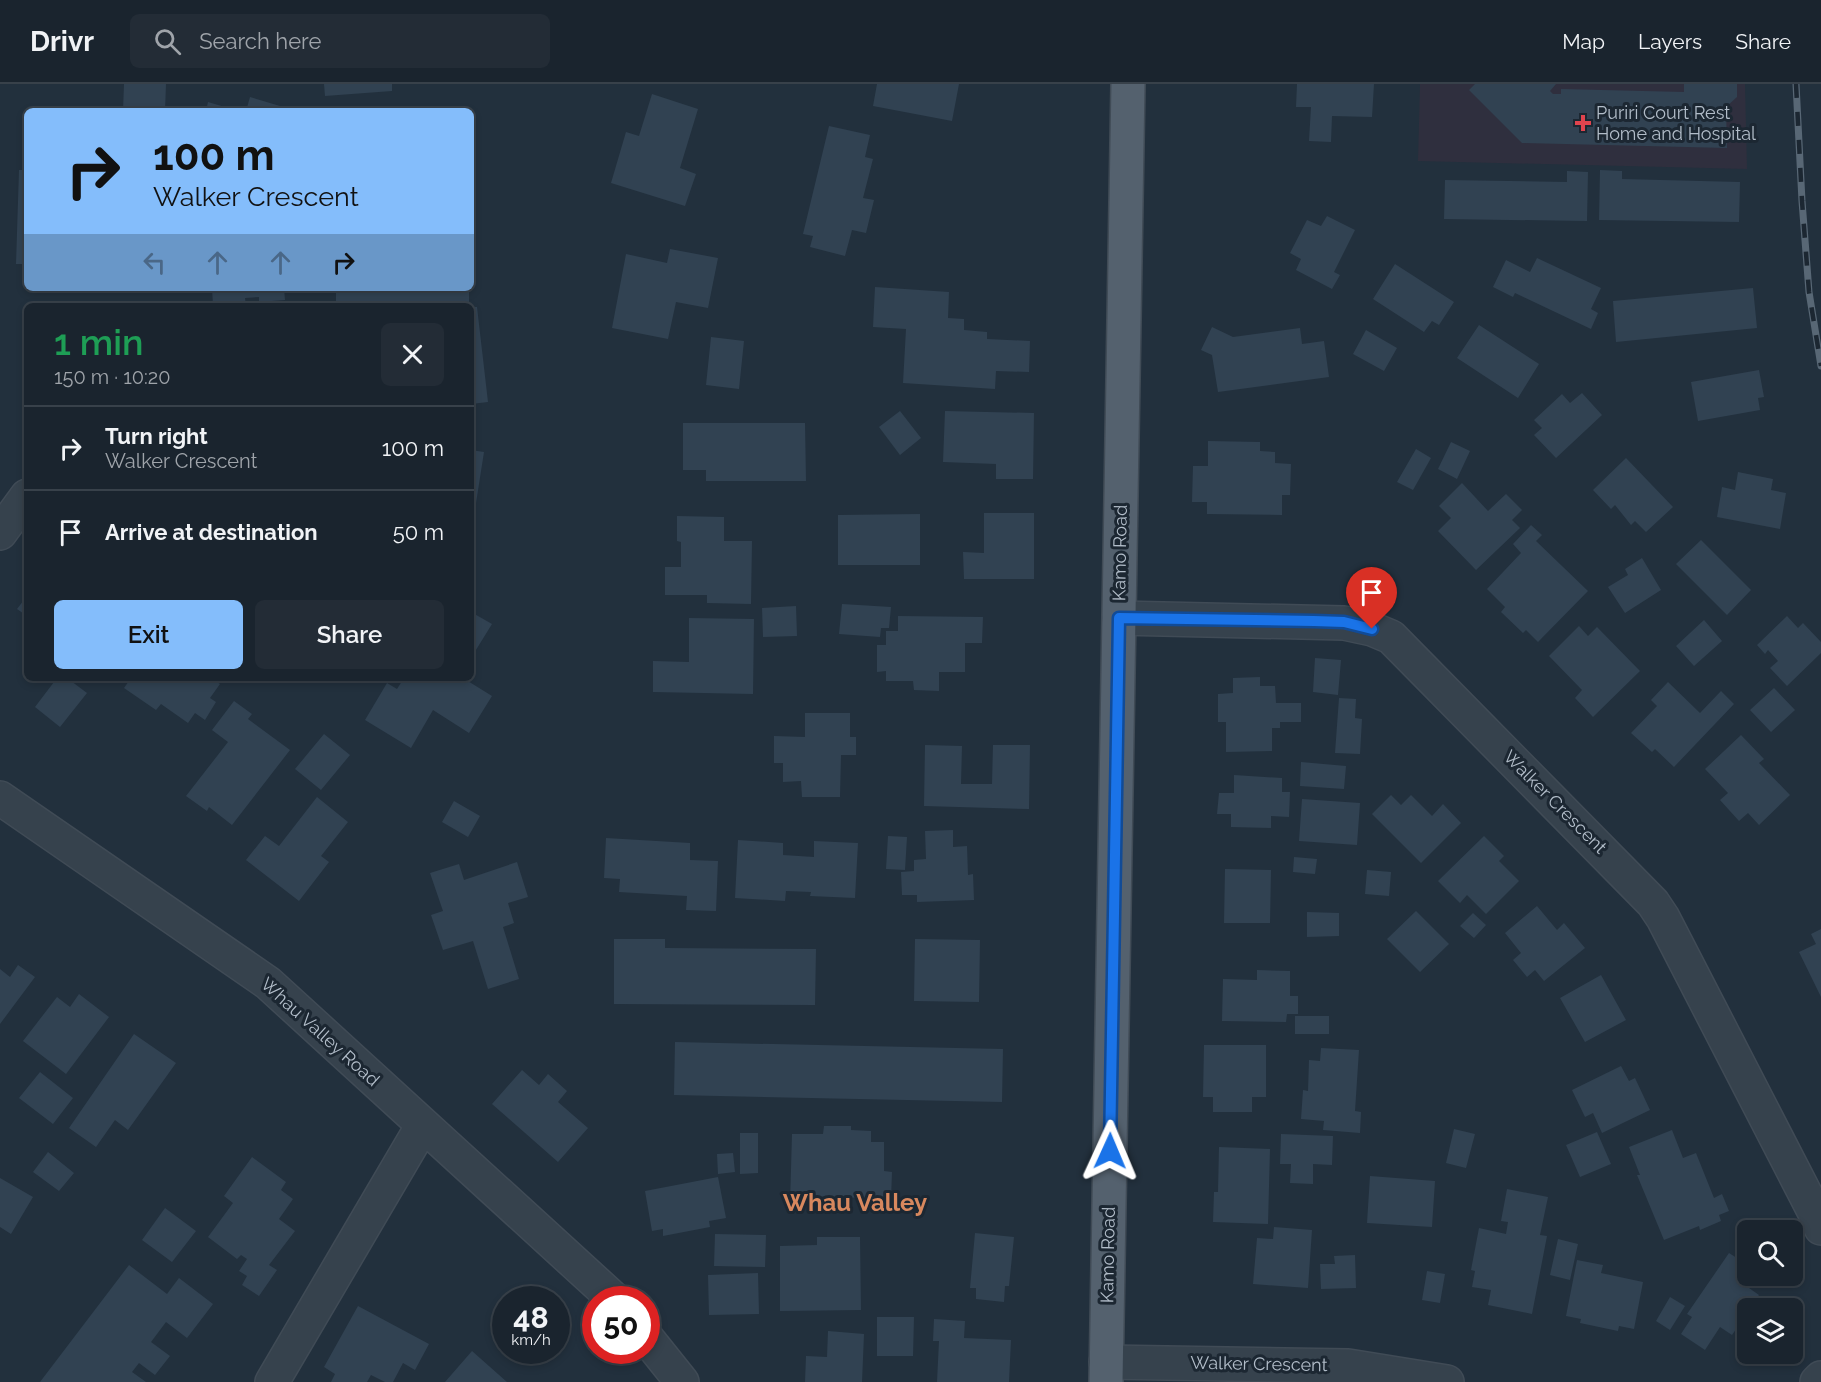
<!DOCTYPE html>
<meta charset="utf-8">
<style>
:root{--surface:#1a242e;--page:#232c36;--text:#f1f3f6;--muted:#9fa4aa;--line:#38414a;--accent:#84bdfb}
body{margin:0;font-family:Raleway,sans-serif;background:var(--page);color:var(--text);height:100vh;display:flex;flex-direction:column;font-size:22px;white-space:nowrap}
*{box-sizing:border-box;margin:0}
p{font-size:20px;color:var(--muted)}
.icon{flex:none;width:33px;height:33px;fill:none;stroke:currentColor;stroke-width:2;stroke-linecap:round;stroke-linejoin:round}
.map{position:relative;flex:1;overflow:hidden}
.drawer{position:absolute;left:24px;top:219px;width:450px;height:378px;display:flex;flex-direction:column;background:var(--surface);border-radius:9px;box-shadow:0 3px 9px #0003,0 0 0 2px var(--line)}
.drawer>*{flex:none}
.guide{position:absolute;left:24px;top:24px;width:450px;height:183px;border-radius:9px;box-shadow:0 3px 9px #0003,0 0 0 2px var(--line);background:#84bdfb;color:#111;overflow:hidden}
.tools{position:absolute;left:1737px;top:1136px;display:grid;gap:12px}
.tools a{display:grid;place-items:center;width:66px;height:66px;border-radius:9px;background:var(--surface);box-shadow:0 3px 9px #0003,0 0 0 2px var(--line);font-size:30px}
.speed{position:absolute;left:492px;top:1202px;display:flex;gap:12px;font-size:30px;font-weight:700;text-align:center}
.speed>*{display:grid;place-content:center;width:78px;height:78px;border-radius:50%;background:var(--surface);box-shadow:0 3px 9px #0003,0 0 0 2px var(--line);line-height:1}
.speed small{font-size:15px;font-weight:400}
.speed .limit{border:9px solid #d22;background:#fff;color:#111}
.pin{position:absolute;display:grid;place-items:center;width:51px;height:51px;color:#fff;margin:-62px -26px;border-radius:50% 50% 50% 0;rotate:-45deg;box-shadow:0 0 6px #0007}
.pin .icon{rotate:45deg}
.me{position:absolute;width:66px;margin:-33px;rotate:1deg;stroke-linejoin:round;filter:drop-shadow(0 0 4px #0008)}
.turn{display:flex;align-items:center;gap:21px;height:126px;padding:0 30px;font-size:27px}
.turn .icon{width:78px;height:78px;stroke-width:2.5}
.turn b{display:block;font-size:42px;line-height:51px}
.lanes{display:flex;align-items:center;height:57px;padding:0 30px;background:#0003;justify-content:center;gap:30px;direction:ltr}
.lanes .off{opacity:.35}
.round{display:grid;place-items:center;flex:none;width:63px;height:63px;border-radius:9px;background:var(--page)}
.head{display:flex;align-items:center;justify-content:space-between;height:102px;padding:0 30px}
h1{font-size:36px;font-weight:600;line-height:45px;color:#1e9e55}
.button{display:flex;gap:12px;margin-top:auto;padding:12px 30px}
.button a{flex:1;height:69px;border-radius:9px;background:var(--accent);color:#111;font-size:24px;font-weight:600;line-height:69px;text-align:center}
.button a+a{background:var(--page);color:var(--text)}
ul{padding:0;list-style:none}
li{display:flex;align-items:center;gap:18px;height:84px;padding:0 30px;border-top:2px solid var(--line)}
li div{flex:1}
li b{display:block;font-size:22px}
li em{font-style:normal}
header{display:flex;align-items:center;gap:36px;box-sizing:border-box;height:84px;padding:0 30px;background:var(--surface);border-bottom:2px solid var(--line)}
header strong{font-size:28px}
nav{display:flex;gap:33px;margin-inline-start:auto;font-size:21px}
.search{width:420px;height:54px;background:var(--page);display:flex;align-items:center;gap:15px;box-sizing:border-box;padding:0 21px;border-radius:9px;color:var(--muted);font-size:22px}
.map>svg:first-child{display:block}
</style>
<header>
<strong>Drivr</strong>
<div class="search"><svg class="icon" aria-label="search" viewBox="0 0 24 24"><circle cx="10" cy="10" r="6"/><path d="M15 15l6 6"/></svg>Search here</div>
<nav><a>Map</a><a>Layers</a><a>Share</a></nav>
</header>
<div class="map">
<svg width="1821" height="1298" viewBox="0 0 1821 1298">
<rect width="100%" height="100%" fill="#22303d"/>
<path fill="#2f2f3e" d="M1420,0h325l2,85 -329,-8z"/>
<path fill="#314252" d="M124,0h42l-1,27h-42z
M324,0h68v7l-67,5z
M877,0h82l-7,37 -79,-15z
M1297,0h77l-2,33 -40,-1 -1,26 -22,-1 2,-34h-15z
M1475,0h81l-6,7 3,3h8v-5l123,3v-8h53v13l-11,10 1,41 -205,-5 -53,-53z
M652,10l46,15 -18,59 16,6 -11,32 -74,-23 15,-51 13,4z
M250,13l30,9 -2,5h-32z
M208,18l27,8v1h-29z
M829,42l41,9 -5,22 8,2 -10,39 11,2 -8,33 -14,-3 -7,26 -35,-9 3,-11 -10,-2z
M19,86h8v94h-11z
M1600,86l22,1v8l118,3 -1,40 -140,-2z
M1567,87l21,1 -1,49 -143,-2 1,-39 122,2z
M1327,132l28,14 -21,42 6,3 -8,14 -36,-19 5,-11 -11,-6 17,-33 14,6z
M670,165l48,9 -10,50 -32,-6 -8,37 -56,-11 14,-74 41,9z
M1537,174l64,30 -10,21 7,4 -7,16 -76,-36 -2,4 -20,-10 13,-27 24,12z
M1395,180l59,38 -15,23 -7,-4 -8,11 -51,-33z
M875,203l74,5 -1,26 16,1v11l23,2v7l43,2 -1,31 -33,-1 -1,18 -92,-6 3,-54 -33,-2z
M212,204h72l1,12 -26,2v-5l-14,1 1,8h-33z
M336,204h133v18h-133z
M1753,204l4,40 -141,14 -3,-41z
M471,223h6l11,95 -17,2z
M1479,241l60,39 -21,34 -61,-40z
M1212,243l21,10 67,-9 2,16 22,-3 5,36 -111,15 -6,-37 -11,-5z
M1366,246l31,18 -13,23 -31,-17z
M711,253l33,4 -5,48 -33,-4z
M1759,286l5,27 -6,1 2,12 -62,11 -7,-39z
M1582,309l20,22 -46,43 -22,-23 8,-7 -8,-8 28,-26 8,9z
M900,327l21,27 -21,17 -21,-28z
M945,327l89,2 -1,66h-37v-15l-53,-2z
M683,339h122l1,58h-100v-11h-23z
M1208,357l52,1v9l15,1v11l16,1 -1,31h-8v20l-75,-1v-12h-15l1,-36h15z
M1451,358l19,9 -13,28 -19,-10z
M1416,365l15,9 -18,32 -16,-8z
M471,366l13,2 -10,64 -3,-1z
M1626,374l47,49 -27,25 -11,-11 -4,4 -16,-20 -4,4 -18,-19z
M1738,388l35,7 -2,11 15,3 -6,36 -63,-12 5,-30 13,3z
M1462,399l26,28 18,-17 16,16 -10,10 8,8 -44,42 -38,-39 13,-13 -12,-12z
M984,429h50v66h-70l-1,-27 21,1z
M920,430v51h-82v-50z
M677,432l47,1v24h28l-1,63 -44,-1v-8h-42v-28h16v-25l-4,-1z
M1531,441l11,10 -6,6 52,50 -50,51 -12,-12 -3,3 -22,-21 4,-5 -18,-18 34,-36 -8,-9z
M1701,456l50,50 -24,25 -51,-51z
M1642,474l19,32 -36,23 -17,-26 20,-12 -3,-6z
M27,512v20l-10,-7z
M842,520l49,3 -2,21h-8l-1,9 -41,-3z
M796,522l1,30 -34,1 -1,-29z
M471,528l21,12 -21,34z
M898,532l85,1 -1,26h-17v29h-26v19l-25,-1 -1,-9h-27v-10l-9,1v-27h9v-14h12z
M1787,532l11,12 5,-5 18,19v11l-34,33 -17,-18 8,-7 -10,-11 -3,4 -8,-9z
M689,534l65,1 -1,75 -100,-2v-31l36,1z
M1704,536l18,21 -28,25 -18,-20z
M1579,542l9,10 9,-9 43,44 -47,46 -18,-19 7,-8 -33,-34z
M1315,574l26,2 -3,35 -25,-3z
M1260,593v9h15l1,17h25v19h-21v6h-8v23l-46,1v-30h-8v-28l15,-1v-15z
M57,594h10l20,15 -27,34 -25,-20z
M131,594h80l9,6 -10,14 6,4 -11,18 -10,-7 -7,10 -27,-19 -5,6 -32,-22z
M404,594h59l29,18 -23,37 -36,-23 -22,38 -46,-28 22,-37 10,6z
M1668,598l32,31 21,-22 13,13 -60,63 -19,-18 -3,3 -21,-19 26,-27 -6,-6z
M1774,604l21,22 -24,22 -21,-22z
M1339,614l17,1 -1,19 7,1 -2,35 -25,-1z
M234,617l18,13 -4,5 42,31 -58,75 -23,-18 -2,4 -21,-15 42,-54 -16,-12z
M805,629h45v24h6v18h-15l-1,42h-38l-1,-16 -18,1v-19h-9v-27l31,1z
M324,650l26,21 -29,35 -26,-21z
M1741,651l23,24 -5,4 31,32 -31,30 -11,-12 -9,8 -19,-21 8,-7 -23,-24z
M925,661l37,1 -1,38h31l1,-39h37l-1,64 -105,-3z
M1301,678l45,4 -2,23 -44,-3z
M1234,691l48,3v14h8l-1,25 -18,-1v12l-40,-1v-13h-14l2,-21h15z
M1391,711l10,10 10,-10 21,21 11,-12 18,19 -40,40 -49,-49z
M317,713l31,25 -27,34 8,6 -30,39 -53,-41 19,-24 14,10z
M1302,715l58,4 -3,42 -58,-4z
M454,717l26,15 -12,21 -26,-15z
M953,746v17l14,-1 1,29 5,-1 1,26 -57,2v-7h-15l-1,-23 13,-1v-11l12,-1 -1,-28z
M888,752l19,1 -2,33 -19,-1z
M1484,752l20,20 -5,5 20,20 -33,33 -19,-19 -7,8 -22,-22z
M606,754l84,5v17l28,1 -2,50 -30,-1 1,-14 -68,-4 1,-13 -16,-1z
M738,756l45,3v12l31,2v-16l44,2 -3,55 -45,-2 1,-4 -25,-1 -1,10 -50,-3z
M1294,773l23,2 -2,15 -22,-2z
M517,778l11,35 -20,6 6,20 -11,4 16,52 -31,10 -15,-48 -30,9 -12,-35 12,-4 -13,-38 29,-9 5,16z
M1225,785l46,1 -1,53h-46z
M1367,786l24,2 -2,24 -24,-2z
M1537,822l20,24 7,-7 21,25 -41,33 -9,-11 -8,7 -14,-17 8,-7 -16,-20z
M1416,827l33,33 -29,28 -33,-33z
M1307,828l32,1v23l-32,1z
M1473,829l13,12 -12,13 -14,-12z
M1821,845v68l-22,-45 17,-8 -5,-10z
M614,855h51v9l151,1 -1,56 -201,-1z
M915,855l65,1 -1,62 -65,-1z
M18,881l17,12 -35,47v-55l10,8z
M1257,886l33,1v25h8v18h-11l-1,8 -64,-1 1,-42 34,1z
M1601,891l25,45 -41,22 -25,-44z
M79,910l30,23 -43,57 -43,-33 34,-44 13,10z
M1295,932h34v18h-34z
M134,950l42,29 -48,67 -13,-10 -19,27 -27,-19z
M675,958l328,7 -1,53 -328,-7z
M1204,961h62v52h-14v15h-39v-15h-10z
M1321,964l38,2 -4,61 6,1 -1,21 -37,-3 1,-9 -23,-2 2,-29 5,1 1,-31 11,1z
M1621,982l8,15 6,-3 15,32 -48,23 -9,-20 -8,4 -13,-27z
M522,986l17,15 9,-11 19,17 -9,11 30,26 -30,34 -66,-58z
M40,988l33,26 -20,26 -34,-26z
M824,1042h27v4l20,1v11h13v29l8,1 -1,27 -82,-3v8h-19l2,-70h31z
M1454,1045l21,5 -9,34 -20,-5z
M1672,1046l11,28 13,-5 18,45 8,-4 7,17 -10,4 2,6 -21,9 -1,-4 -35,14 -27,-65h3l-11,-28z
M1597,1048l14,32 -31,13 -14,-32z
M740,1049h18v40l-18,1z
M1281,1050l52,2 -1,29 -19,-1v20l-23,-1 1,-19h-11z
M1219,1063l51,2 -2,75 -55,-2 1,-30h4z
M48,1068l26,21 -15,18 -26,-19z
M733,1069l2,19 -17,2 -1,-20z
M252,1073l34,25 -5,8 12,9 -14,20 16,12 -26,34 8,5 -18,26 -17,-11 5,-9 -8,-5 8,-12 -6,-4 -4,4 -29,-22 25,-34 -9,-7z
M1370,1092l65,5 -3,46 -65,-4z
M718,1093l8,41 -17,3 1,6 -47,9v-7l-11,2 -7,-40z
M0,1094l33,19 -22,37 -11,-7z
M1507,1105l41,8 -8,38 7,1 -15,78 -44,-9 3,-15 -19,-3 3,-16 -4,-1 8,-42 27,6 2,-12 -7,-1z
M165,1124l31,23 -24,31 -30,-22z
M1274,1143l38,3 -4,58 -55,-4 4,-46 16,1z
M975,1149l39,4 -5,49h-4l-1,16 -28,-3v-11h-6z
M715,1150l51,1 -1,32 -51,-1z
M817,1153h43l1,73 -81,1v-65l37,-1z
M1558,1155l20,5 -8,36 -20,-5z
M1729,1169l19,12v10h10l-9,13 10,7 -9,13h-2v4l-16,23 -12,-8 -15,23 -24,-16 11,-17 -5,-3z
M1355,1171l1,33 -35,1 -1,-25h15l-1,-8z
M1577,1176l26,5 -2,8 42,9 -9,47 -15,-3 -1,5 -38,-8 1,-4 -15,-3z
M129,1181l38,29 12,-16 34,26 -26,34 -21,-16 -15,20 19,14 -15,19 -16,-12 -7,9 14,10h-106z
M1427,1187l18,3 -5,29 -18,-3z
M758,1189l1,41 -50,1 -1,-40z
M1670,1213l15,9 -15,24 -14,-9z
M358,1222l71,38 -14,26 -12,-7 -10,19h-8l-14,-7 -4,7h-36l4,-8 -11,-7z
M877,1233h37l-1,39h-36z
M934,1235l31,2 -1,17 47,2 -2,42h-72l2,-41h-6z
M828,1247l36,3 -2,48h-57l1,-26 21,1z
M472,1267l35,31h-62z"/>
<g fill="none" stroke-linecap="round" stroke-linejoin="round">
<defs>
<path id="minor" d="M0,449l27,-37
M1119,534l225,5 28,6 19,8 262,266 10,15 151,293 7,17
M0,714l268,185 346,316
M646,1253l36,45
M1106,1278l242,4 99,16
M272,1298l151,-257
M1817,1298l4,-4"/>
<path id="major" d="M1106,1298l22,-1298"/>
</defs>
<use href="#minor" stroke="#404b56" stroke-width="36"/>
<use href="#major" stroke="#404b56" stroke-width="36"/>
<use href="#minor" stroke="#36424d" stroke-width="33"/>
<use href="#major" stroke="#54616e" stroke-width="33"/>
<defs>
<path id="rail" d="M1796,0l6,117 7,91 12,74"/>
</defs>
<use href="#rail" stroke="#586775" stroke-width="7"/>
<use href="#rail" stroke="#1c2732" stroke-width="4.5" stroke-dasharray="14" stroke-linecap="butt"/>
</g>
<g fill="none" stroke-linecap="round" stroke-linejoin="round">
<defs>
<path id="route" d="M1110,1067l9,-533 195,3 30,1 28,7"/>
</defs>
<use href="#route" stroke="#114b97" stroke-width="15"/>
<use href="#route" stroke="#1a73e8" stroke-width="10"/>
</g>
<path fill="#e0444e" stroke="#1c2732" stroke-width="2" d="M1580 30h6v6h6v6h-6v6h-6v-6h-6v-6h6z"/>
<g text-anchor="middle" stroke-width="6" stroke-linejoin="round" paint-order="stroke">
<g font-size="18" fill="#b2bdc9" stroke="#1c2732" text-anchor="start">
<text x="1596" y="35">Puriri Court Rest<tspan x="1596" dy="21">Home and Hospital</tspan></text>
</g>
<g font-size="18" fill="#b2bdc9" stroke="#1c2732">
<text transform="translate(1120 469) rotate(-89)" y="6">Kamo Road</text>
<text transform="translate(1555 718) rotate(45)" y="6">Walker Crescent</text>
<text transform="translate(320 948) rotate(42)" y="6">Whau Valley Road</text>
<text transform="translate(1108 1171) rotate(-89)" y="6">Kamo Road</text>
<text transform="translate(1259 1280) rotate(1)" y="6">Walker Crescent</text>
</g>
<g font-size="24" font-weight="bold" fill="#d8885e" stroke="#1c2732">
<text x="855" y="1127">Whau Valley</text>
</g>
</g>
</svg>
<div class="tools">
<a><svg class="icon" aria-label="search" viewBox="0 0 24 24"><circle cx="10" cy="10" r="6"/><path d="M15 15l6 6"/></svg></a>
<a><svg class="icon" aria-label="layers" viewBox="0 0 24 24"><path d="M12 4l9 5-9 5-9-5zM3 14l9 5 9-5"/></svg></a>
</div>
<div class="speed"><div>48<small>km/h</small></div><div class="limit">50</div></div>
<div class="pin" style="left:1372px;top:545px;background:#d93025"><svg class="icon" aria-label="arrive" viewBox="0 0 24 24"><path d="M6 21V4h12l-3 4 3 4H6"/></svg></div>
<svg class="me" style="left:1110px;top:1067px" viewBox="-20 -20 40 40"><path d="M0-17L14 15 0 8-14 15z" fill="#1a73e8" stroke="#fff" stroke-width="4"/></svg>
<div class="guide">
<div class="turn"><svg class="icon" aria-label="right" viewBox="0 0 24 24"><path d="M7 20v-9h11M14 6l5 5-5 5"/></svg><div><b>100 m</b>Walker Crescent</div></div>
<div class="lanes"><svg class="icon off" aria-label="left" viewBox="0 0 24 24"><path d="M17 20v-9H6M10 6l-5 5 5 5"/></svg><svg class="icon off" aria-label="ahead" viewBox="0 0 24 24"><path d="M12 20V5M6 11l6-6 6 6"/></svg><svg class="icon off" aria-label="ahead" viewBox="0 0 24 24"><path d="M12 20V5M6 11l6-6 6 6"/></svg><svg class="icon" aria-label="right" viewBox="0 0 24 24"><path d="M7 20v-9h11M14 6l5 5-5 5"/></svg></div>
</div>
<section class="drawer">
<div class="head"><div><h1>1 min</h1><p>150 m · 10:20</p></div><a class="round"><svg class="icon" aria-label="close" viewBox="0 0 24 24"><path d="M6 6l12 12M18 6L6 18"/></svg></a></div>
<ul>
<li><svg class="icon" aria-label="right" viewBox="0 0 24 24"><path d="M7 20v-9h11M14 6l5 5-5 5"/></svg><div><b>Turn right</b><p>Walker Crescent</p></div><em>100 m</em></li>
<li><svg class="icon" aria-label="arrive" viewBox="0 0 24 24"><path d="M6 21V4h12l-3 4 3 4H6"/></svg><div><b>Arrive at destination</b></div><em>50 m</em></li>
</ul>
<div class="button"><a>Exit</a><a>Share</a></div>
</section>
</div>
